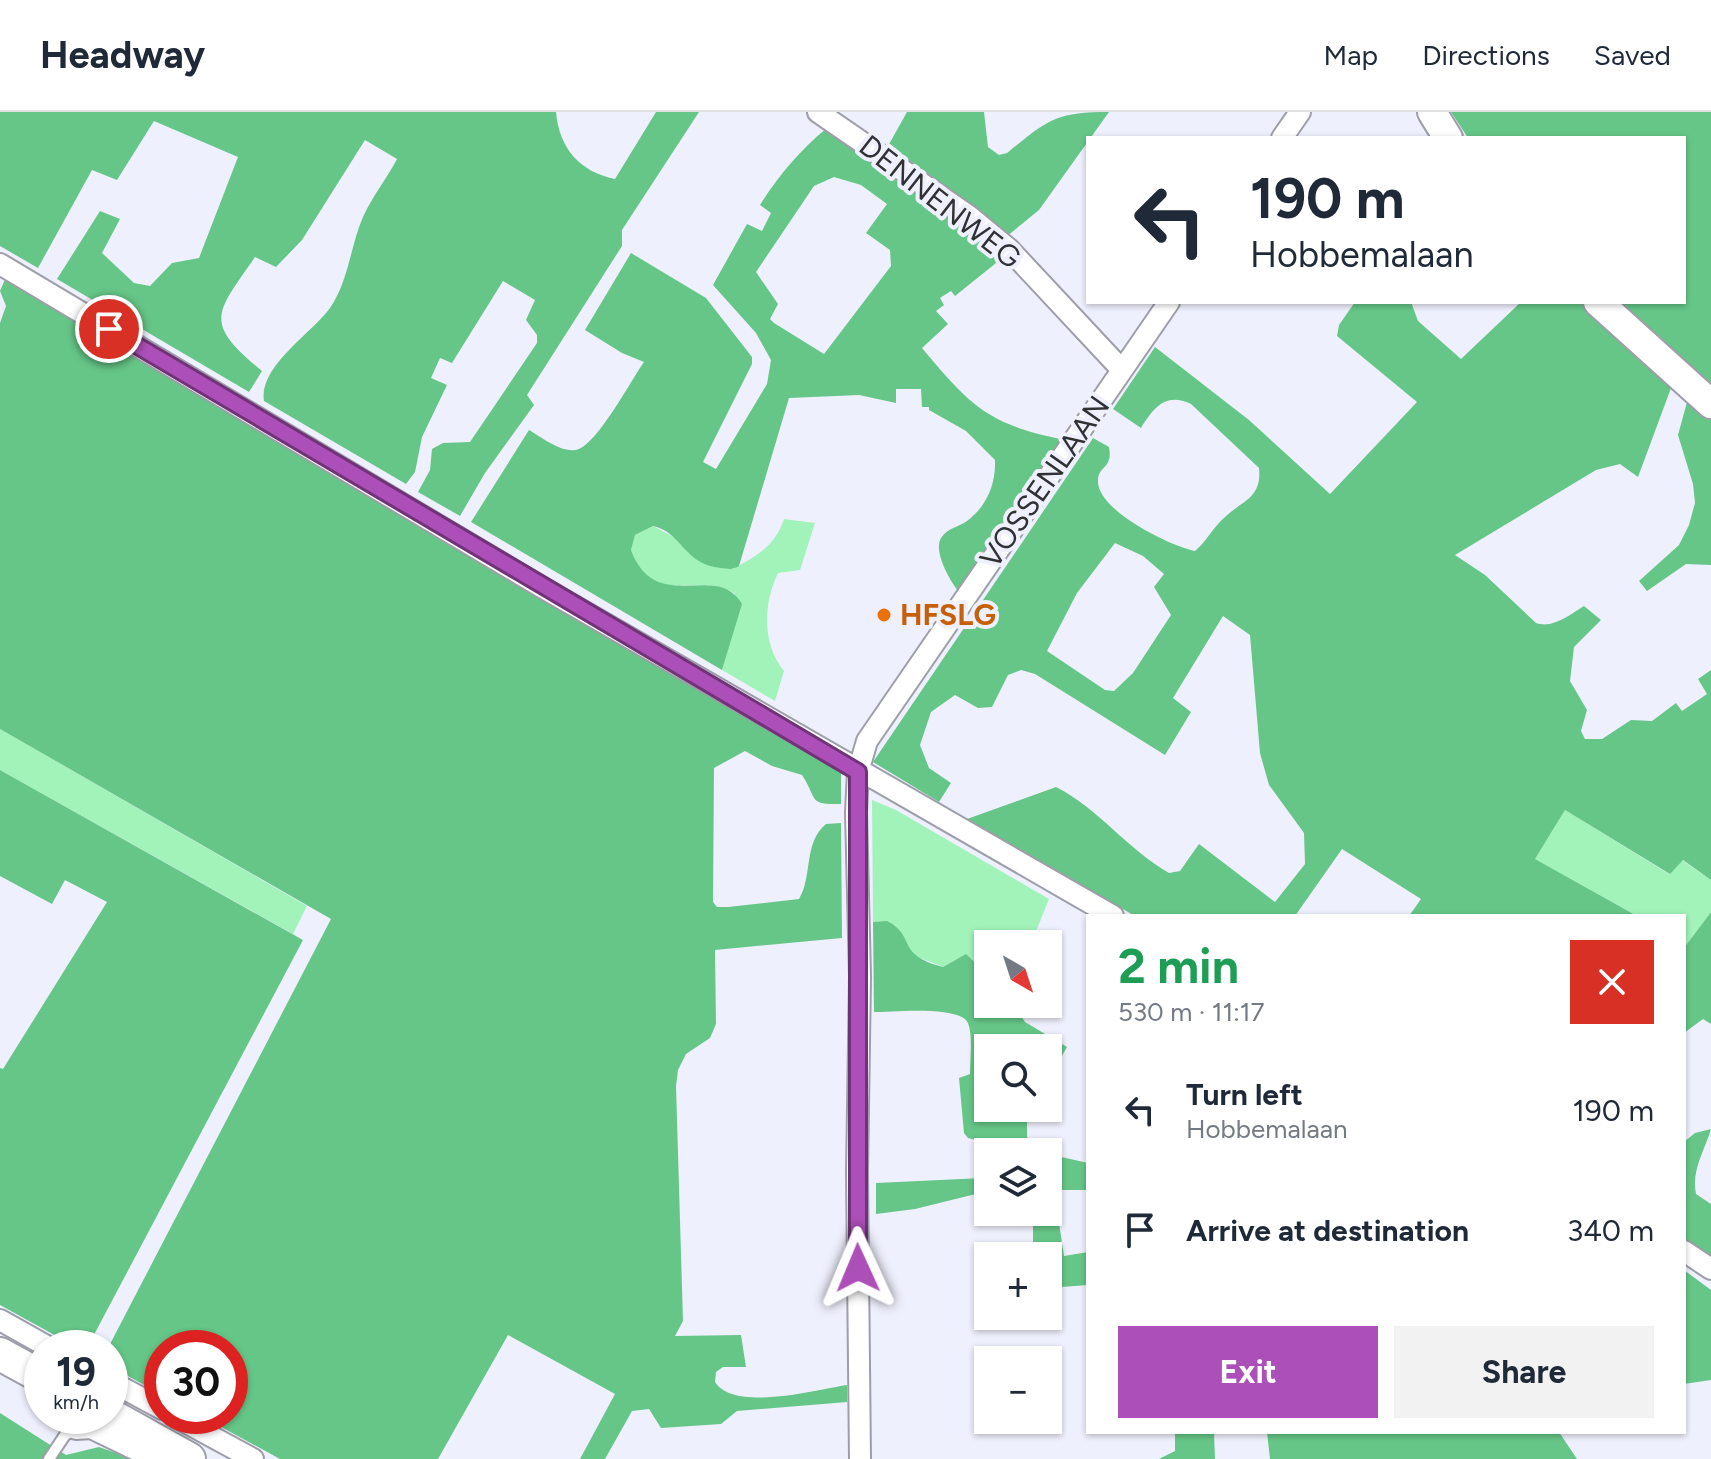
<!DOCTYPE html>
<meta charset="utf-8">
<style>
:root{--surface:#fff;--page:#f2f2f3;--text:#1f2937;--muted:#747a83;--line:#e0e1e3;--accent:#ad4fb8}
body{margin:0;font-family:Figtree,sans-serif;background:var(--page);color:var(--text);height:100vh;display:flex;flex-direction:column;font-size:30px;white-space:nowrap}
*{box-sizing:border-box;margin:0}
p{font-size:26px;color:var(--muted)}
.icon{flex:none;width:44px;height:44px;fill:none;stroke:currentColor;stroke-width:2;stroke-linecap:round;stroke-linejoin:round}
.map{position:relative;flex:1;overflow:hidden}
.panel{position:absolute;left:1086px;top:802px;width:600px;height:520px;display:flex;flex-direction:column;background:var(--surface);border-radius:0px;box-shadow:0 2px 6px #0004}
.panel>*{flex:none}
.top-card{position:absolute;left:1086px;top:24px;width:600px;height:168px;border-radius:0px;box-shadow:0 2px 6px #0004;background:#fff;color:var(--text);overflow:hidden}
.needle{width:52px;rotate:141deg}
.tools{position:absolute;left:974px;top:818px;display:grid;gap:16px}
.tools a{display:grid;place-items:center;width:88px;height:88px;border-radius:0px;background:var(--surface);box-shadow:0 2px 6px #0004;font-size:40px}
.speed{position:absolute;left:24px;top:1218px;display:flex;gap:16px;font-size:40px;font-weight:700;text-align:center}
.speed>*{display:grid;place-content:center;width:104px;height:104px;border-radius:50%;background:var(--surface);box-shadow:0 2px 6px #0004;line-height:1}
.speed small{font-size:20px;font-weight:400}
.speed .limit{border:12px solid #d22;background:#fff;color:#111}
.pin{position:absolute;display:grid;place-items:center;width:68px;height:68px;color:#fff;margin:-34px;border:4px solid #fff;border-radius:50%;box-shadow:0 2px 8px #0007}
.me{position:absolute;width:88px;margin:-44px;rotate:359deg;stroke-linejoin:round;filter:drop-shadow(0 0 6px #0008)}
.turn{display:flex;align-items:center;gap:28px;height:168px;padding:0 32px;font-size:36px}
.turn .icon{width:104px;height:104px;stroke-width:2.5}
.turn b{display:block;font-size:56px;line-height:68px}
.round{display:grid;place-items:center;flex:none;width:84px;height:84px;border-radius:0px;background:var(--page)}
.head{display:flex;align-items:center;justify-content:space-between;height:136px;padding:0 32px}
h1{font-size:48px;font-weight:700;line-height:60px;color:#1e9e55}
.primary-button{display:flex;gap:16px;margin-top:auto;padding:16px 32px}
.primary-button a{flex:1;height:92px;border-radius:0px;background:var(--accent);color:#fff;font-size:32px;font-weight:700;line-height:92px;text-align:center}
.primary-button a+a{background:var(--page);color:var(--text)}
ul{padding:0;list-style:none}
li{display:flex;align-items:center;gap:24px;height:120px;padding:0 32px}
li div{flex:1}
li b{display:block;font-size:30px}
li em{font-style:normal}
header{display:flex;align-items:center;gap:48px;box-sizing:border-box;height:112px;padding:0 40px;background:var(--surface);border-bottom:2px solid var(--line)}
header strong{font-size:38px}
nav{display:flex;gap:44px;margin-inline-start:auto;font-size:28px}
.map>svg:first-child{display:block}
</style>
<header>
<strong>Headway</strong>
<nav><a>Map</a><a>Directions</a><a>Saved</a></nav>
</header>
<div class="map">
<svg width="1711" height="1347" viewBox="0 0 1711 1347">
<rect width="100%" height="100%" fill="#eff0fd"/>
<path fill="#a1f3ba" d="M784,407l31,4 -15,47 -22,3c-15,31 -16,71 6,98l-9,30 -53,-31 19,-66 -7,-11c-40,-23 -81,17 -103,-43l4,-15 18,-9 80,43c25,-14 42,-23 51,-50z
M0,617l307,177 -14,28 -293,-164z
M872,688l24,10 153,89 -18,45h-43v22l-7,2 -10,-10 -14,1 -14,8 -30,-12c-16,-19 -7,-35 -40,-33z
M1565,698l104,64 13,-14 29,20v32l-27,36v-32h-47l-102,-57z"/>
<path fill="#65c687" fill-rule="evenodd" d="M0,0h556c3,36 24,60 59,67l41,-67h43l-77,118v16l-95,149 7,10 -49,68 -25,43 -42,-24 12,-22 2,-21 11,-6 27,-1 67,-99v-8l-11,-15 9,-20 -32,-19 -51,82 -12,-5 -9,20 16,7 -25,52 -7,35 -9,12 -142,-83c-6,-34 48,-68 66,-93 19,-28 20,-61 33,-91 9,-20 24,-39 34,-58l-32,-19 -63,100 -26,27 -21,-10c-39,57 -53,65 7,114l-13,21 -192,-113 43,-68 20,8 -18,34 32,30 16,3 22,-23 27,-5 39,-101 -84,-36 -37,59 -25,-10 -54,98 -38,-22z
M907,0h77l4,35 11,8 8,-2c41,-33 48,-41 102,-41l-70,98 -33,27 -55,-47 -63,-44z
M1451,0h260v275l-94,-85h67v-164h-216z
M827,16l120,83 54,48 -46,37 -4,-5 -11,7 4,7 -8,6 12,13 -26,24c48,57 65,76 139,91l-103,152c-8,-11 -25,-39 -17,-53 6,-10 18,-11 26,-17 20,-15 29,-37 28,-61l-29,-29 -37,-21v-3h-7l-1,-18h-25v14l-37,-8 -70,3 -50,168c-7,4 -10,3 -18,2 -37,-3 -39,-36 -68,-42l-18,9 -4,15c25,67 86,10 111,54l-20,66 -251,-148 58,-92c12,7 31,22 46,20 20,-1 56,-70 69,-88l-22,-9 -37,-23 46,-77 75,45 46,59v7l-49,98 13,7 51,-85 4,-24 -15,-27 -43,-48 34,-61 15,7 9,-18 -11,-8c19,-30 40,-55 67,-77zM834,65l27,8 26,19 -21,29 24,17 1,16 -67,88 -50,-31 -4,-4 8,-15 -22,-32 58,-86z
M6,165l835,495v32c-34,1 -23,-5 -39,-29l-30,-9 -27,-15 -31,17 -1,134 4,5h11l71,-8c14,-23 4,-56 27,-75l15,-1 1,115 -127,12 1,74 -6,14 -24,16 -8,16 -2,16 7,235 -8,15 66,-1 5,32h-23l-7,5 -1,10c19,30 101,8 132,3v17l-110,9 -16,13 -60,4 -12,-19 -17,2 -27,48h-25l35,-65 -107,-59 -70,124h-158l-79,-43h29v-68h-68v47l-52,-29 -2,-18 223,-429 -331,-190v-406l6,-17 -6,-15z
M1355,190h56l7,19 43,38 60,-57h66l87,78 -36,97 -18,-13 -24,6 -141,85 30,20 51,48c17,6 33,-8 48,-17l17,14 -27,27 -4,34 17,29 -6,21 4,8h17l29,-19 21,1 24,-18 6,8 25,-17 -9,-15 13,-9v210l-28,-20 -13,14 -105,-64 -30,49 102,57h-228l12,-17 -79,-50 -47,67h-160l-168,-97 89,-32c43,22 71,62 113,86l11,-2 19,-27 76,58 30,-38 -1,-31 -35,-48 -9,-32 -10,-118 -27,-19 -50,82 18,14 -26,43 -130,-81 -14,-4 -13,5 -16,32 -14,1 -23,-13 -24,17 -11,33 9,23 22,15 -12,19 -66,-40 220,-324 16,9c4,22 -10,18 -11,33 -2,30 72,66 97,71 12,-10 18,-24 30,-34 18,-17 37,-19 34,-49l-68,-64c-25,-12 -37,3 -50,24l-28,-19 42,-62 94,73 81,74 87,-92 -80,-66 2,-11zM1115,431l28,13 21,18 -10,13 17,28 -38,58 -19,18 -9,-1 -58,-39 30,-58z
M1689,283l22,20v150l-25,-1 -39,27 -8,-10 40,-36 10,-20 6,-22 -2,-19 -15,-49z
M0,658l303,170 -216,408h-9l-78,-43v-237l3,1 104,-167 -42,-22 -13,24 -52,-28z
M1711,800v112l-8,-5 -19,14v-85z
M887,809c30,15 7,33 56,46l23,-13 15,14 7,-2v38h25l12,18 42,25 -19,33v-32h-60v60h39v29l16,15h-55v39l-73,18 -39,5v-31l107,-5 5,-25 -4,-11 -16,-4 -4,-5 -5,-55 11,-4c0,-15 3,-38 -2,-51 -8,-18 -76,-11 -94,-11l-1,-90z
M1711,1017c-6,21 -20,41 -15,65l15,10v54l-27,-20v-96l11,-9z
M1048,1042l40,9v27h-40z
M1059,1111l5,33 24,-4v33l-40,3v-32h-15v-31z
M1684,1158l27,20v90l-27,4z
M0,1301l66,42 33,-8 34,12h-133z
M1175,1320h39l1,27h-56l16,-8z
M1267,1320h292l18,27h-307z"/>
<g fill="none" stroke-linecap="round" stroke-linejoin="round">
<defs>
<path id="lane" d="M49,1347l16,-24 11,-6"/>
<path id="street" d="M818,0l151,104 40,33 113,121
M1282,26l18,-26
M0,152l543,324 570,328
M1684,1139l27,18
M0,1208l50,28
M110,1269l52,28
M174,1304l79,43
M76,1317l15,-1 64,31
M860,1347l-3,-286 3,-196 -4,-165 2,-40 9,-31 302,-439"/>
<path id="secondary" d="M1432,0l16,26
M1598,190l113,102"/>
<path id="primary" d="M0,1242l42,23
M110,1303l79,44"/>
</defs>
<use href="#lane" stroke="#9d9ea9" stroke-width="14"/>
<use href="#street" stroke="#9d9ea9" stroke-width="24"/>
<use href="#secondary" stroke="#9d9ea9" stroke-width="32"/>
<use href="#primary" stroke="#9d9ea9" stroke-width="36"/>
<use href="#lane" stroke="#fff" stroke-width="10"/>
<use href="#street" stroke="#fff" stroke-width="20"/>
<use href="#secondary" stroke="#fff" stroke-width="28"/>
<use href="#primary" stroke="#fff" stroke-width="32"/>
</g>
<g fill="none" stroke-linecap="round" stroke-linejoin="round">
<defs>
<path id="route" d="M109,217l749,443v496"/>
</defs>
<use href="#route" stroke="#703378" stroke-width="20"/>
<use href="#route" stroke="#ad4fb8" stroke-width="14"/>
</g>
<circle fill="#e8710a" stroke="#eff0fd" stroke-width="3" cx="884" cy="503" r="8"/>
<g text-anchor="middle" stroke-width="8" stroke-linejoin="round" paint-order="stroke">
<g font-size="30" fill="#303135" stroke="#eff0fd">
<text transform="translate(940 90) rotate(38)" y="10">DENNENWEG</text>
<text transform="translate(1045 370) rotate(-55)" y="10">VOSSENLAAN</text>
</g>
<g font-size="30" font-weight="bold" fill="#c56008" stroke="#eff0fd" text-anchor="start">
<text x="900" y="513">HFSLG</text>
</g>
</g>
</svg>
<div class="tools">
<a><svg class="needle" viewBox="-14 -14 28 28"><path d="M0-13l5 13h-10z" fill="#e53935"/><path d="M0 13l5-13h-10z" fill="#747a83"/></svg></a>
<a><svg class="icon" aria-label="search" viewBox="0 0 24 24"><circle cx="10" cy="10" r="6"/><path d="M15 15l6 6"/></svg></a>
<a><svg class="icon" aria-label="layers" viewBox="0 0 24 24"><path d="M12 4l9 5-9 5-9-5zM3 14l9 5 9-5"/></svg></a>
<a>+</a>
<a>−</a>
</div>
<div class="speed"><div>19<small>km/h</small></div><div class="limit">30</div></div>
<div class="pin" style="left:109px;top:217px;background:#d93025"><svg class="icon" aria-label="arrive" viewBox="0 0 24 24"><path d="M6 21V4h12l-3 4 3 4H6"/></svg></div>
<svg class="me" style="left:858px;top:1156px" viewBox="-20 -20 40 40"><path d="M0-17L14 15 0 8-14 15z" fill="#ad4fb8" stroke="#fff" stroke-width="4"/></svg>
<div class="top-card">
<div class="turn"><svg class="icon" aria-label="left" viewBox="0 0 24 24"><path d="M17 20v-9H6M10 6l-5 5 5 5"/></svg><div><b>190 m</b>Hobbemalaan</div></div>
</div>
<section class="panel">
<div class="head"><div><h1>2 min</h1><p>530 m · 11:17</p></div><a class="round" style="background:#d93025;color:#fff"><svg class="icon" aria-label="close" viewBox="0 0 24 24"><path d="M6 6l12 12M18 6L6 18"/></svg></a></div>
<ul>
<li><svg class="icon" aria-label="left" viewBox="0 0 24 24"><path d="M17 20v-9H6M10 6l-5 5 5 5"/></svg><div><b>Turn left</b><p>Hobbemalaan</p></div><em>190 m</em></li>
<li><svg class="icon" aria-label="arrive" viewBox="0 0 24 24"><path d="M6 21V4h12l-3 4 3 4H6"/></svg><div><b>Arrive at destination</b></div><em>340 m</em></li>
</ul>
<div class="primary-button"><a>Exit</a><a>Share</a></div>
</section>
</div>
